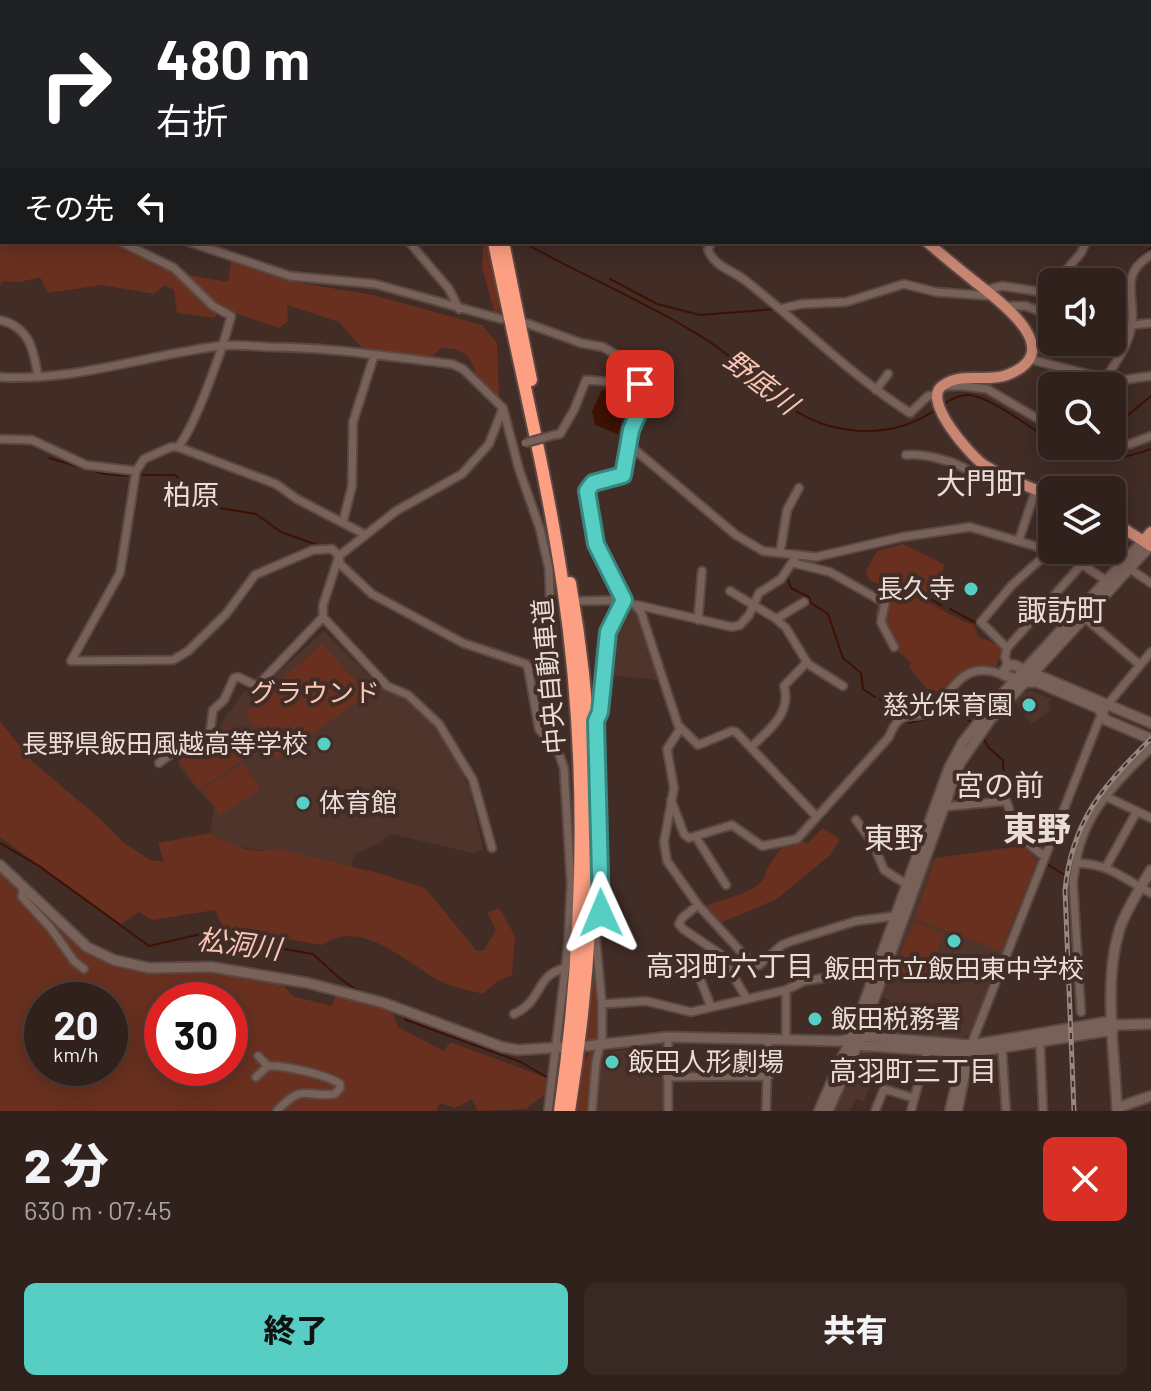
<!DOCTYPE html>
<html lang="ja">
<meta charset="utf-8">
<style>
:root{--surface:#31211c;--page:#392925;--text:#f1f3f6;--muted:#a8a3a3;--line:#4c3e3b;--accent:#56cec4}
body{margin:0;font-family:Barlow,"Noto Sans JP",sans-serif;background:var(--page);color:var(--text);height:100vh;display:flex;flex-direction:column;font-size:30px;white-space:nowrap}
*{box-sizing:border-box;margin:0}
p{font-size:26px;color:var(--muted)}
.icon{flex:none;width:44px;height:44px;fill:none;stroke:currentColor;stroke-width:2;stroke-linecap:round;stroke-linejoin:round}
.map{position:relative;height:1111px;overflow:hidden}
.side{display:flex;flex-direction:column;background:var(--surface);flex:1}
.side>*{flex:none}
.hud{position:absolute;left:0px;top:0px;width:1152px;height:244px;box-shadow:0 4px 20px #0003,0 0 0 2px var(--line);background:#202124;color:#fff;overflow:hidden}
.buttons{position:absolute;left:1038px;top:268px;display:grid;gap:16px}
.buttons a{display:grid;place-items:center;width:88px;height:88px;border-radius:12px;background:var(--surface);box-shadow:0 4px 20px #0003,0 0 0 2px var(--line);font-size:40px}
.speed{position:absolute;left:24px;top:982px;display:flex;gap:16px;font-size:40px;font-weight:700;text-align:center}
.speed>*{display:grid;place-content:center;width:104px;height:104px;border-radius:50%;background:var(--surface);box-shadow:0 4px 20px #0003,0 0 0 2px var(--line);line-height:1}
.speed small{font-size:20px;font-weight:400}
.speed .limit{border:12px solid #d22;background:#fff;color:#111}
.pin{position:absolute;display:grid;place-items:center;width:68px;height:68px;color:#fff;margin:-34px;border-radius:16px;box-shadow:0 4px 12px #0006}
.me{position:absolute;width:88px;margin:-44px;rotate:359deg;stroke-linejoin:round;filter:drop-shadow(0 0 6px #0008)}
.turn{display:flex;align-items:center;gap:28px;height:168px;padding:0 24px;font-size:36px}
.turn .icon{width:104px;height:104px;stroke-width:2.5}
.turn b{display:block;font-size:56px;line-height:68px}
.then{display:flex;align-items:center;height:76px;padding:0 24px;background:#0003;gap:16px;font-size:30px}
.round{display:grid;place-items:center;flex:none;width:84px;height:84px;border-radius:12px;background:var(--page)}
.overview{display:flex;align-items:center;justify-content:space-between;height:136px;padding:0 24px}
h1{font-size:48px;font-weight:800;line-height:60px}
.cta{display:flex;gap:16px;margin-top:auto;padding:16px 24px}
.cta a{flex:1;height:92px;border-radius:12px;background:var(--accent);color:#111;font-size:32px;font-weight:800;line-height:92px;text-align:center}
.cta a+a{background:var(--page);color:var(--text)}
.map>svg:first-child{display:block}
</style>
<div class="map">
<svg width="1151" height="1111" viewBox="0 0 1151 1111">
<rect width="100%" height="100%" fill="#412c26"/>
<path fill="#4f342b" d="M624,606l11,5 3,5 20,64 -54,-5 6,-43z
M324,631l48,48 32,20 24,19 25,35 17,37 13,59 -10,4 -82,-19 -13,10 -23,10 -4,13 -76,-19 -7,3 -41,-6 -17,-12 4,-26 -20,-21 -15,-20v-6l34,-25 31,-44 17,-3z
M1031,691l20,8 -3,5 3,6 -20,14 -16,-22 11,-10z
M1025,845l14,12v4l-69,173 -8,4 -69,-5 1,-16 -8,-6 3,-11 -8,-3 49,-138z
M665,1045v66h-71l3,-44 4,-14z
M863,1053l15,1 -6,27 -8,20 -8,-2 -6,12h-15l23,-53z"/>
<path fill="#69301f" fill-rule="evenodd" d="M0,225h2v17h116l54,30 56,10 3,-21 57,20 85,14 109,30 15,18 2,58 -21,-18 -4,-15 -7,-13 -12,-6 -13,-1 -13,11 -64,-8 -26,-29 -52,-17 1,16 -9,7 -60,-20 -4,10 -38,-5 -3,-23 -10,-5 -10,9 -52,-9 -54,8 -8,-16 -20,5 -17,-1 -3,5z
M481,242h8l11,72 -6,-2 -12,-46 1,-22z
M903,544l41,20 -4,21 -8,12 -28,-14 -11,7 -24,-10 -3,-9 11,-20z
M894,592c30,2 52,24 80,33l4,12 26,10 -9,22c-38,-5 -34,20 -65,24l-21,-26 2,-5c-17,-13 -30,-28 -36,-49l7,-16 8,2 1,-6z
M322,644l46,50 -92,65 -31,-46z
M0,721l32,40 68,58 23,23 27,18 14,2 -6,-19 52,-10c16,11 45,23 65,15l103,25 47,15 52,63 7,-1 12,-20 -9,-17 12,-5 16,28 -3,39 -15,7 -14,12c-14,-4 -30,-6 -43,-13 -34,-18 -78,-64 -118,-36l-73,-13 -24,-1 -10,-21 -63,10 -13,-8 -18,12 -121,-87z
M227,726l21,30 -49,34 -20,-30z
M243,763l17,26 -40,27 -17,-27z
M823,828l17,11 -10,16 -53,44 -59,25 -12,-18c18,-8 42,-10 57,-26 2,-3 3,-9 5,-12 7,-13 16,-25 29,-33l10,9z
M1023,846l14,15 -36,90 -86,-32 21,-61z
M0,871l90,83 28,12 30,6 78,2 56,10 11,12 38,10 6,-12 27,7 29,12 5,14 46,24 6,-9 98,36v14l-22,17 -48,2 -6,-12 -17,9 -15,-5 -3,8h-437zM42,1000h68v68h-68zM162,1000h68v68h-68z
M914,922l30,11 -20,51 -30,-13z
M596,962l3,74 -2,4 -10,1 5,-77z
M590,1051l4,5 -7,55h-10l7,-49z"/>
<path fill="#3e1103" d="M602,390l24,3 6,7 -9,16 -5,18 -23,-9 -3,-14z"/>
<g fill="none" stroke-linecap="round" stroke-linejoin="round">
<path stroke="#3e1103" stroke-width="2" d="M31,0l1,2
M48,0l2,2
M396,0l1,2
M355,2l4,-2
M418,2l4,-2
M1150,14h1
M523,242c49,28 102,51 152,79 17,10 36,20 51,33 18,13 34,29 51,43 44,39 110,46 158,13
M1135,261l16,-13
M610,279l47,25 43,11 76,-6
M1009,302l14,1
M1136,320h15
M944,404c7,-5 14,-9 24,-9 20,0 66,35 84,47
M1112,430c12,-13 25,-22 39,-34
M1061,446c35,16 55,16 90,3
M49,458l55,16 29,2
M142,475h33l39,32 42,7 25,18 39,14
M787,577l4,11 18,9 2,6 17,11 15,44 18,15 2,16 12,8
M877,594l13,2 17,-9 35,18
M950,609l26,14
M880,700l23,14
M942,718l14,-6 14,9
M906,721l3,2 25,-6
M983,738l6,10 14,12 1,21 4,11
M0,843l39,23 110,80 52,-12 112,20 26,24 18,12 44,14
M1047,864l19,12
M1067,876h3
M404,1016l2,4 115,42 27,16"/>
<defs>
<path id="street" d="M39,0l1,2
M256,0l1,2
M491,0v2
M575,0l1,2
M650,0l1,2
M909,0l50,2
M995,0l1,2
M1087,0l1,2
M332,2v-2
M461,2v-2
M880,2l2,-2
M1150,10h1
M0,107l2,1
M1150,119h1
M1150,177l1,-1
M0,186h2
M121,242l53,26 39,38 18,10c-7,29 -35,109 -53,131
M189,242l101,34 85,8 126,35
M409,242l40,47 10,20
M711,242l-3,8c7,17 24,20 38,31 55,43 104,94 164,132l18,-17 7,-1
M1056,282l25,-29 5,-11
M985,290l17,-4 40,6 10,-6
M1007,306h19l26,10
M780,309l21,-5 45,-2 58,-18 32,8 56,4
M0,320c30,7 34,31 38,57
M526,323l55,20 22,4 25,15 12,22 4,16 -13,30 -8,45 -30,8 -6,8 9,53 28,56
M1112,327l39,-4
M1029,359l86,22 36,-5
M0,377c73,5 147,-22 219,-31 16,-2 33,0 49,1 62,0 123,10 184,17l11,5 40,39 16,61 21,60 9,40 3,83 -12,15 -12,1 11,61 20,25 5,14 7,116 -3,62 -20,165
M1105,379c10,-15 22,-32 26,-50 7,-30 -15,-53 20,-74
M941,386h23l23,3 65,38
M876,390l12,-16
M554,435l6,-1 14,-24 12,-30 54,4
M0,439l32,1 54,25 50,6
M628,444l108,91 27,16 53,6 86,-20 68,-10 99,29 38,25
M1112,445l18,-1 21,-8
M906,455c15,-2 43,5 56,12 18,9 32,22 54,14
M343,522l9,-36 1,-64 21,-66
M366,535l-69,-36 -21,-15 -98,-37h-7l-27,12 -8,12 -16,102 -49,88 102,-1 15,-9 38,-37 29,-39 58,-25 19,-1 7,7 1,8 32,30 91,49 63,21 2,4
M1019,540l17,-51
M780,553l7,-43 12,-22
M793,563l37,9 55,31 -4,19 13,25
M1130,569l21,14
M730,591l45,27 11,10 22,36 35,22
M579,601l47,-1
M635,605l6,7 37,113 20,20 34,-14 4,1 80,84
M637,605l95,22 8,-2 9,-10 10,-22 22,-14 16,-24
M1085,618l55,47
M776,619l28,-17
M698,620l4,-49
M1007,648l75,-84
M1008,665l-3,-8 2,-9 -26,-26 31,-37 39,-35
M680,729l-13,20 7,39 -10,54 3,19 31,44 56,61 5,-1 23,-20 10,-4 64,-20 39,-5
M751,747c17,-16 41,-34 33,-61l23,-24
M1151,748c-34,33 -68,66 -75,115 35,1 46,15 75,30
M159,763c15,-14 35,-17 51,-31l3,-22 11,-10 10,-22 4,-1 17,8 5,-2 63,-66
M1105,796l46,22
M671,800l13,34 5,4 43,-13 30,21 35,-7 92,-102c11,-29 21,-17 43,-25 24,-25 31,-53 72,-37
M942,807l64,-6c4,6 3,12 6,19 6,16 19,27 32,36
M856,820l17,23 11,27 22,14
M696,837l30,48
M492,848l-19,-68 -34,-56 -31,-29 -21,-9 -64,-69v-12l16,-49 57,-45 66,-37 27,-30 14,-36
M1076,863l-3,19 8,130
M1106,867l31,-56
M23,888l-1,9 28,30 24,34 10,8
M698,905l-16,13 -3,6 4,5 37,25 27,45
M699,976l12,31
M786,990v50
M602,1004l44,-3 45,11 95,-22 18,-9 46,-7
M514,1014c30,-14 20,-38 51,-46
M1040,1043l3,68
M971,1045l128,-325 9,-16 43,-52
M1002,1049l4,62
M258,1056l10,10c16,-1 60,9 72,18v4l-5,6c-31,4 -31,-12 -58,17
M256,1077l12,-11
M667,1077l102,-1
M592,1111l4,-49 6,-24v-34l-6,-63 7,-54 -7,-166 4,-9 8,-80 16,-32
M668,1111v-74
M766,1111l2,-71
M875,1111l9,-22 30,9
M911,1111l16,-60"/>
<path id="secondary" d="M1151,723l-137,-58h-6l-4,6v4l21,7h12l61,26 8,12 45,19
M0,865l87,82 27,13 35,8 62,-1 97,16 76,20 118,44 16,3 47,-3
M1112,1025l39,-1
M854,1045l115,8 144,-23
M587,1046l81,-9 172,4 20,-5 111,9 141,-24
M1117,1108l34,-12
M819,1111l35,-80 95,-263 14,-26 31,-39 149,-162
M828,1111l29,-65 103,-283 30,-43 161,-175
M950,1111l15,-63
M957,1111l13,-63
M1117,1111c-2,-57 -15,-132 4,-186 8,-20 20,-38 30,-55"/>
<path id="primary" d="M830,0l1,2
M927,242c15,13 31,26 47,39 24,19 96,70 33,94 -22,8 -45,-4 -65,11 -20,15 28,69 42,79 21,13 45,23 68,30
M1112,521l39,25
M1143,541l8,-9"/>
<path id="highway" d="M473,0v2
M482,0v2
M494,242c23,114 52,229 69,344 26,175 22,350 -3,525
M503,242l28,138
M569,1111c28,-174 32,-355 1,-528"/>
</defs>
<use href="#street" stroke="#5a4843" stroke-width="11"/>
<use href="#secondary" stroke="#5a4843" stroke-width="13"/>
<use href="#primary" stroke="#5a4843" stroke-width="14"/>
<use href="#highway" stroke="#5a4843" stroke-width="16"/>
<use href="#street" stroke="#786159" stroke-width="7"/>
<use href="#secondary" stroke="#786159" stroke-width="9"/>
<use href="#primary" stroke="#c88672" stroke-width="10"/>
<use href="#highway" stroke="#fd9f82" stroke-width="12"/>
<defs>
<path id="rail" d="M1074,1111l-9,-221c7,-69 38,-105 86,-151"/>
</defs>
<use href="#rail" stroke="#978781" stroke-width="5"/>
<use href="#rail" stroke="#412c26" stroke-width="2" stroke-dasharray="6" stroke-linecap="butt"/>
<defs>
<path id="street-bridge" d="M525,443l29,-8"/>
</defs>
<use href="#street-bridge" stroke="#5a4843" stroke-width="11" stroke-linecap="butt"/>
<use href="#street-bridge" stroke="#786159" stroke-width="7"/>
</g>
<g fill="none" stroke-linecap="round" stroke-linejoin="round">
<defs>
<path id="route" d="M601,913l-5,-192 4,-9 8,-80 16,-32 -28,-56 -9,-53 6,-8 30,-8 8,-45 13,-30 -4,-16"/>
</defs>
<use href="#route" stroke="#38867f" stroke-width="20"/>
<use href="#route" stroke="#56cec4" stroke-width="14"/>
</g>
<g fill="#56cec4" stroke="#412c26" stroke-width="3">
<circle cx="971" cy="589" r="8"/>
<circle cx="1029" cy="705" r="8"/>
<circle cx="324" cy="744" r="8"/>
<circle cx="303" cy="803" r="8"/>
<circle cx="954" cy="941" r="8"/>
<circle cx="815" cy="1019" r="8"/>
<circle cx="612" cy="1062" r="8"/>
</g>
<g text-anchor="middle" stroke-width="8" stroke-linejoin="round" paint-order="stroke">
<g font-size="26" fill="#eaddd8" stroke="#412c26" text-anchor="end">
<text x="955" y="598">長久寺</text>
<text x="1013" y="714">慈光保育園</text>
<text x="308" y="753">長野県飯田風越高等学校</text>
<text x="319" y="812" text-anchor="start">体育館</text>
<text x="954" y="978" text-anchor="middle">飯田市立飯田東中学校</text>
<text x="831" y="1028" text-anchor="start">飯田税務署</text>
<text x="628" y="1071" text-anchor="start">飯田人形劇場</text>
</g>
<g font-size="26" fill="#eaddd8" stroke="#412c26">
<text transform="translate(549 676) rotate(-95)" y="9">中央自動車道</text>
</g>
<g font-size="26" fill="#f9c7b7" stroke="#412c26">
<text x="315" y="702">グラウンド</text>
</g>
<g font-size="28" font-style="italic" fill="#f7c4b5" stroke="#412c26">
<text transform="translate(761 382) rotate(38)" y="10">野底川</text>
<text transform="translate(239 944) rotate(7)" y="10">松洞川</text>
</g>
<g font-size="28" fill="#eaddd8" stroke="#412c26">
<text x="191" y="505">柏原</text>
<text x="730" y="976">高羽町六丁目</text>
<text x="913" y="1081">高羽町三丁目</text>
</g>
<g font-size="30" fill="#eaddd8" stroke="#412c26">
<text x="981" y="494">大門町</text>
<text x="1062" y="621">諏訪町</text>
<text x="999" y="796">宮の前</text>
<text x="894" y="849">東野</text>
</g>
<g font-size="34" font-weight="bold" fill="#eaddd8" stroke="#412c26">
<text x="1037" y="841">東野</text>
</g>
</g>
</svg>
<div class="buttons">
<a><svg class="icon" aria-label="sound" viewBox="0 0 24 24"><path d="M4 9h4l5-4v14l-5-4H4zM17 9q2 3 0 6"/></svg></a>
<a><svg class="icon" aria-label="search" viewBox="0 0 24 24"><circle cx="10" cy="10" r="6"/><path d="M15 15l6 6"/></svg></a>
<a><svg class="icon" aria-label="layers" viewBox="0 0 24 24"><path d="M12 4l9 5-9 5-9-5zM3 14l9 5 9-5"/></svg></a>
</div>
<div class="speed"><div>20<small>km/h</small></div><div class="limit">30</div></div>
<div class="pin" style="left:640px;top:384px;background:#d93025"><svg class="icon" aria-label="arrive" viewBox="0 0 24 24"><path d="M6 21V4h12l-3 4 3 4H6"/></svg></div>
<svg class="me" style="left:601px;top:913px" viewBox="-20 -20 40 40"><path d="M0-17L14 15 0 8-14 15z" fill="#56cec4" stroke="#fff" stroke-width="4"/></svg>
<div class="hud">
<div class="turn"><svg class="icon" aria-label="right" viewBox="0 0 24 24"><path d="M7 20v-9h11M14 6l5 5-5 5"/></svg><div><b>480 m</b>右折</div></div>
<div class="then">その先<svg class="icon" aria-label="left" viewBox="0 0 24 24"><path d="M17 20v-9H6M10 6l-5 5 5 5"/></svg></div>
</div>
</div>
<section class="side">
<div class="overview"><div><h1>2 分</h1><p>630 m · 07:45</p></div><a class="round" style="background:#d93025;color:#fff"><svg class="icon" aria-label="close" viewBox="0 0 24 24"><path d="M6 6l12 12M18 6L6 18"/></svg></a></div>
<div class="cta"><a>終了</a><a>共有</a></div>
</section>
